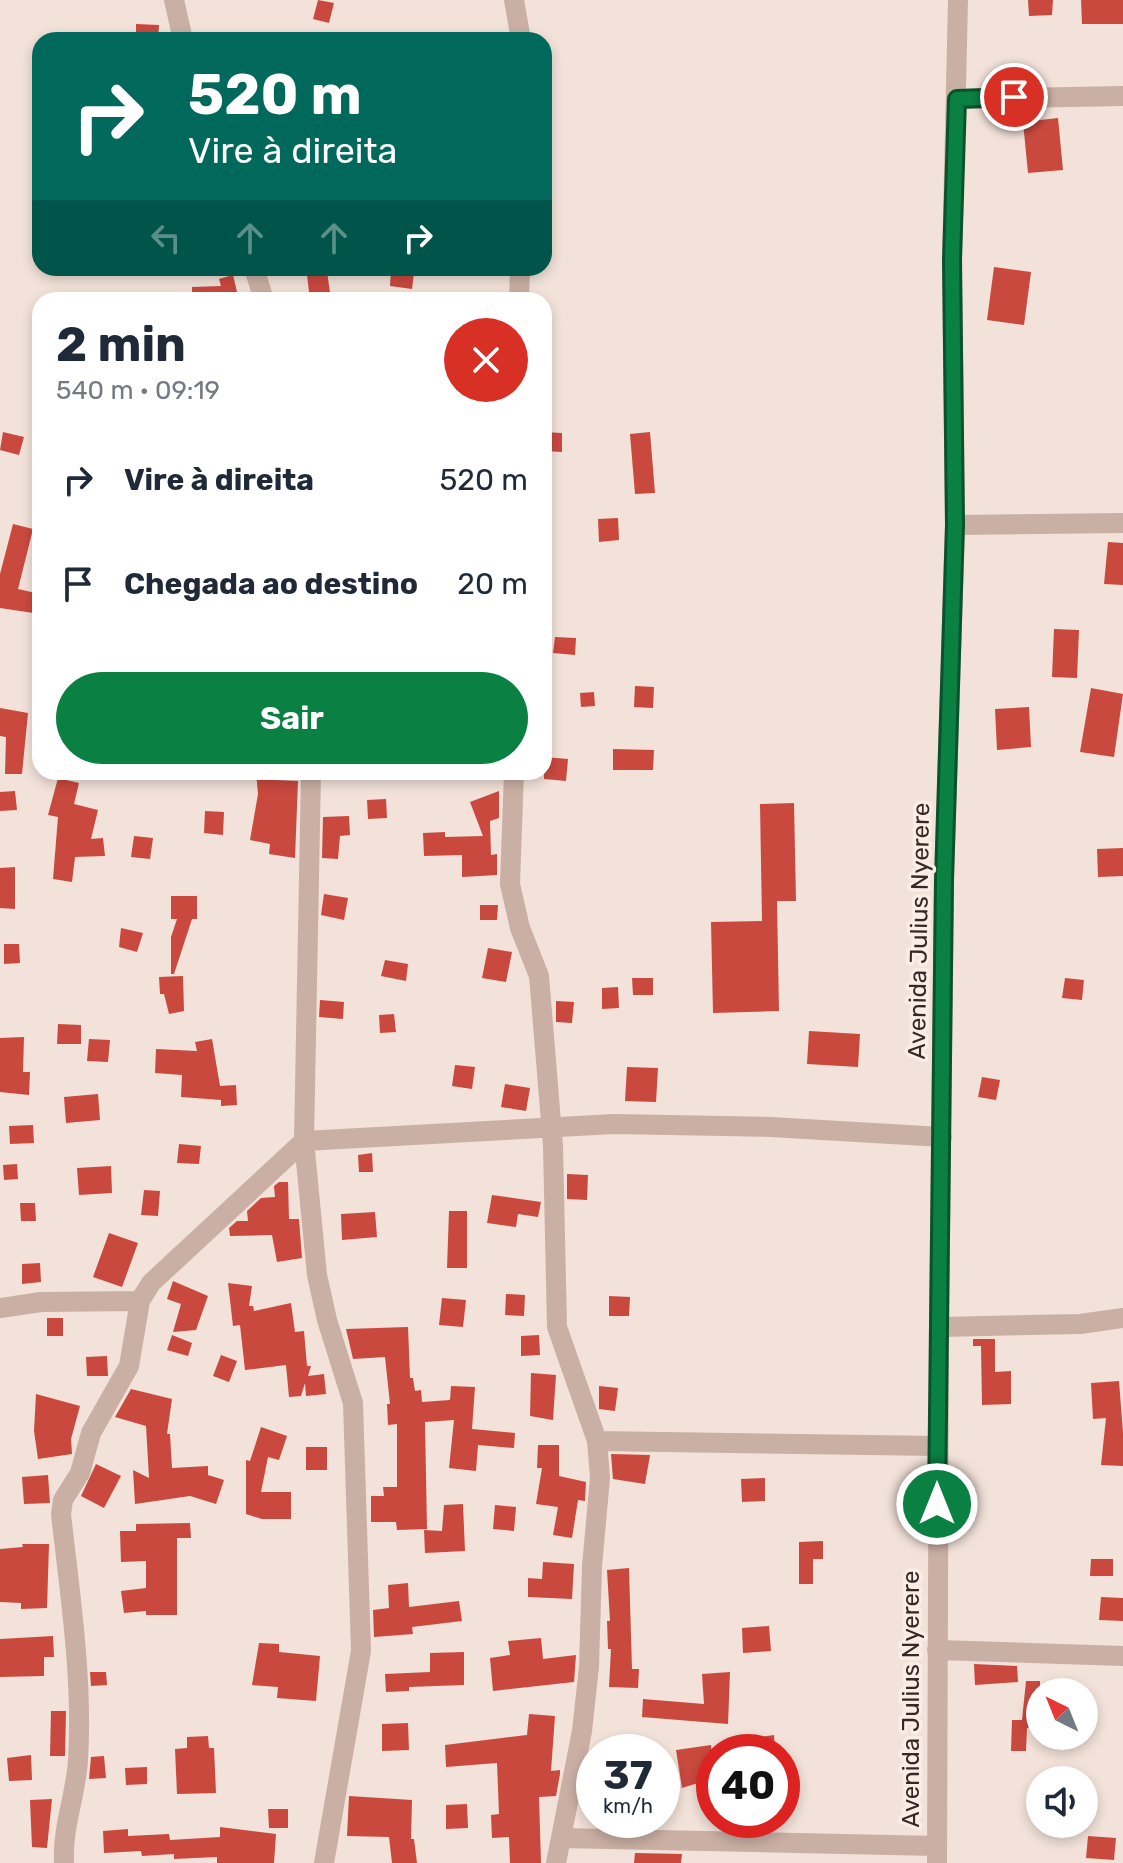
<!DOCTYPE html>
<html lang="pt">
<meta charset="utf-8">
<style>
:root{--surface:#fff;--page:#f2f2f3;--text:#1f2937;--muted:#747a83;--accent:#0b8043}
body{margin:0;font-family:Rubik,sans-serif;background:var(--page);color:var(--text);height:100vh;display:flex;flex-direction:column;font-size:30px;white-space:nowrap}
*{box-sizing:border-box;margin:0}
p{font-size:26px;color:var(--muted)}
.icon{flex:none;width:44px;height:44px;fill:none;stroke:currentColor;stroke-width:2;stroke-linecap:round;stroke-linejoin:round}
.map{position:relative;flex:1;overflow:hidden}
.side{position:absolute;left:32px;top:292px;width:520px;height:488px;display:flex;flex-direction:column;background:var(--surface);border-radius:24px;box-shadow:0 4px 12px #0003}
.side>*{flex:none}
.hud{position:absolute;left:32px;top:32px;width:520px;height:244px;border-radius:24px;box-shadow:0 4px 12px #0003;background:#00695c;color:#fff;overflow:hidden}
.needle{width:52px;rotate:317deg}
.controls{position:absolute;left:1026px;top:1678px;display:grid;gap:16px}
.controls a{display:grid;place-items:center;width:72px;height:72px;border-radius:50%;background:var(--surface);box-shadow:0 4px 12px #0003;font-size:40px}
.speed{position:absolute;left:576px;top:1734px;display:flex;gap:16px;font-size:40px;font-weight:700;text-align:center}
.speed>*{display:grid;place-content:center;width:104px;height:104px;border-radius:50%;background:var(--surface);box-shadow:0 4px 12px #0003;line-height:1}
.speed small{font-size:20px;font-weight:400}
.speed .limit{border:12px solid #d22;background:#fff;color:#111}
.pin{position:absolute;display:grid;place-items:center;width:68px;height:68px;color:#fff;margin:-34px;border:4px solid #fff;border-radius:50%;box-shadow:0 2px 8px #0007}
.me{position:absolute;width:88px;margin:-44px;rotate:0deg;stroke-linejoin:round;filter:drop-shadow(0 0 6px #0008)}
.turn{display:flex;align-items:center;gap:28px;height:168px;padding:0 24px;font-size:36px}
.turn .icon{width:104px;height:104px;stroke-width:2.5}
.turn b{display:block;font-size:56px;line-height:68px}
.lanes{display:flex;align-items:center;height:76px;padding:0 24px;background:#0003;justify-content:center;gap:40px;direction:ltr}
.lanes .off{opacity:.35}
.round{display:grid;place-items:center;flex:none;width:84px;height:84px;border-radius:42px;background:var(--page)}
.headline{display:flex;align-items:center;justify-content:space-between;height:136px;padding:0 24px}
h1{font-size:48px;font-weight:700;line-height:60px}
.action{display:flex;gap:16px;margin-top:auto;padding:16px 24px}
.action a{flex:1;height:92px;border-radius:48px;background:var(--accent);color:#fff;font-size:32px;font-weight:700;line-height:92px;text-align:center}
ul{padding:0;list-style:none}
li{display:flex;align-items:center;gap:24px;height:104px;padding:0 24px}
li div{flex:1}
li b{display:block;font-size:30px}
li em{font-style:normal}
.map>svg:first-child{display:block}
</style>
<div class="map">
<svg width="1123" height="1863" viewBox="0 0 1123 1863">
<rect width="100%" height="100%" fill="#f2e2d9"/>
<path fill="#ca493f" d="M318,0l16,3 -5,20 -16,-4z
M1028,0h25l-1,15 -23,1z
M1081,0h42v24h-41z
M136,24l23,1 -1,15h-22z
M1058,118l5,52 -35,3 -5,-51z
M994,267l37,5 -7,53 -37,-5z
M391,270l23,3 -2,16 -22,-3z
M327,271l4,29h-21l-3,-25z
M233,275l6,25h-47v-13l29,-1 -2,-7z
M3,432l21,5 -5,18 -19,-5z
M544,432l18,1v19l-18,-1z
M650,432l5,61 -20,1 -5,-60z
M618,518l1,22 -20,2 -1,-23z
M13,524l20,5 -15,60 22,5v20l-40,-6v-34z
M1108,542l15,1v42l-19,-1z
M1054,629l25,1 -2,48 -25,-1z
M555,637l21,1 -1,17 -22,-2z
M635,686l19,1 -1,21 -19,-1z
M1091,688l32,6 -9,63 -34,-5z
M594,692l1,14 -14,1 -1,-14z
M1029,707l2,40 -34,3 -2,-41z
M0,708l28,5 -6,61h-17l1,-37 -6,-1z
M613,749l41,1 -1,20h-40z
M544,757l24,2 -2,22 -22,-2z
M256,772h19v8l23,1 -3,77 -26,-4 1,-10 -20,-4 8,-46z
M58,778l21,5 -5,21 24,6 -7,29 12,-1 2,18 -30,1 -3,25 -19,-3 5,-62 -10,-2z
M15,791l2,19 -17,1v-19z
M499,791v27l-9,3 1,34 6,-1v21l-35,2v-22l-38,1 -1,-23 22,-1v5l38,-1 -13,-34z
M386,799l1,19 -19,1 -1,-19z
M794,803l2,98h-19l2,110 -66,2 -2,-91 51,-1 -2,-117z
M205,811l19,1 -1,23 -19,-2z
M349,816l1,19 -10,1 -2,23 -16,-1 1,-41z
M134,836l19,2 -3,21 -19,-2z
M1123,848v28l-25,1 -1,-28z
M15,867v42l-15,-1v-40z
M324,894l24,4 -4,22 -23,-5z
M171,896h26v23h-5l-18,55h-3v-37l6,-18h-6z
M480,905h18l-1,15h-17z
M121,928l22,5 -6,19 -18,-5z
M4,944h15l1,19 -16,1z
M488,948l24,4 -6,30 -24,-4z
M385,960l23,4 -2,17 -25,-5z
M183,976l1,35 -15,3 -5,-20h-4l-1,-17z
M632,978h21v17h-20z
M1065,978l19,2 -2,20 -20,-2z
M618,987l1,21 -17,1v-21z
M320,1000l24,2 -1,17 -24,-2z
M556,1001l18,1 -2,21 -16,-1z
M394,1014l2,18 -16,1 -1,-18z
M58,1024l23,1v19h-24z
M809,1031l51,3 -2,33 -51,-3z
M24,1037l-1,35h7l-1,23 -29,-3v-54z
M89,1039l21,1 -2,22 -21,-1z
M212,1039l8,47 16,-1 1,20 -16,1v-6l-40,-3 1,-22 -27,-2 1,-24 41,2 -2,-9z
M455,1065l20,2 -3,22 -20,-3z
M627,1067l31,1 -2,34 -31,-1z
M982,1077l18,3 -4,20 -18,-3z
M505,1084l25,4 -4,23 -25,-4z
M98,1094l2,26 -34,3 -2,-26z
M33,1125l1,18 -24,1 -1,-18z
M179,1144l22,2 -2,18 -22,-1z
M372,1153l1,19h-14l-1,-17z
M17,1164l1,15 -14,1 -1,-15z
M111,1166l1,27 -33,2 -2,-27z
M567,1174l21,1 -1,25 -20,-1z
M279,1182h9l1,37h10l3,39 -25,4 -5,-27 -42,1 -1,-8 8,-7h11l-1,-10 14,-13 14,-1 -1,-11z
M144,1190l16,1 -2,25 -17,-1z
M492,1195l49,7 -3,15 -20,-3 -2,13 -29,-4z
M20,1203h15l1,18h-15z
M449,1211h18v57h-20z
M375,1212l2,25 -35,3 -1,-26z
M109,1233l29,10 -16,44 -29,-10z
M40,1263l1,19 -19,2v-20z
M173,1281l35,15 -12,34 -23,2 8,-28 -14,-5z
M228,1283l24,3 -3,20h4l1,5 37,-8 4,29 9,-1 3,35h4l-3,10 16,-2 2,20 -20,2 -1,-13 -4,13 -12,1 -3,-32 -41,5 -5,-45 -7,1z
M506,1294l19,1 -1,21 -19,-1z
M609,1296l21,1 -1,19h-20z
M442,1298l24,2 -3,27 -24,-2z
M47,1318h16v18h-16z
M408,1327l2,51h3l2,13 6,-1 1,12 28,-2 1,-14 24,1 -3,42 43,4 -1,15 -36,-3 -2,26 -27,-3 5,-48 -29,2 2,107 -30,1 -1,-8h-25v-26h13l-1,-9h14v-63l-9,1 -1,-21h3l-5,-47 -32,2 -7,-30z
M172,1335l20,8 -4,13 -21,-6z
M539,1335l1,20 -19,1v-20z
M973,1339h22v33l16,-1v33l-29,1 -1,-59h-8z
M221,1355l16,6 -8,21 -16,-6z
M107,1356l1,20h-21l-1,-19z
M531,1373l25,2 -3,45 -23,-4z
M1119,1381l4,52v33l-22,-1 5,-47 -13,1 -2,-36z
M599,1386l19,2 -3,23 -16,-2z
M131,1389l41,10 -5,35h3l2,34 36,-2v9l16,5 -8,24 -26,-8 -55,8 -2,-34 16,8 -3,-52 -31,-9z
M36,1394l44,12 -9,33 1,15 -34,5 -4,-28z
M261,1427l26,9 -8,24 -11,-3 -7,35h30v27h-29l-16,-5v-54l4,1z
M538,1445h21v31l27,6 -1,19 -7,-1 -6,38 -19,-3 5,-28 -22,-3 6,-36h-5z
M306,1447h21v23h-21z
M611,1454l39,1 -5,29 -32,-5z
M96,1464l25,12 -17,32 -23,-12z
M48,1475l2,28 -26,1 -2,-27z
M765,1478v23l-23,1 -1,-23z
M463,1504l2,47 -40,2 -1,-23 18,1 2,-26z
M495,1505l21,2 -2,24 -21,-2z
M190,1523l1,15h-14v77h-31v-4l-22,2 -3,-22 25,-3v-27l-25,1 -1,-31h16v-7z
M823,1541v18h-10v25h-14v-42z
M22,1544h27l-2,64 -26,1v-6l-21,-1v-53l23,-2z
M1091,1559h22v17h-23z
M543,1562l31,2 -2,35 -44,-2v-19l14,1z
M629,1568l3,101h7l-1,19 -29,-1 2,-38h-3l-1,-28h3l-3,-51z
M408,1583l1,24 50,-6 3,20 -50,6 1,7 -39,3 -1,-27 16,-2 -1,-23z
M1101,1597l22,1v23l-24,-1z
M769,1626l2,25 -28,2 -1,-25z
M53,1636l1,21h-10v19l-44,1v-38z
M541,1638l2,21 33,-4 -2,27 -81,9 -3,-33 20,-3 -2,-14z
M259,1643l20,1v8l41,4 -4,45 -39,-3 1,-11 -26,-2z
M464,1652v33l-55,2v4l-23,1 -1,-18 45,-2v-19z
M974,1664l43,2 1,16 -43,3z
M90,1672h16l1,13 -16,1z
M730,1672l-2,52 -86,-7 1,-18 61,5 -2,-30z
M1026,1681h14v48l-13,-1 -1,23h-15l1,-31h10z
M51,1711h15l-1,45h-15z
M529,1714l26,2 -4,55 9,-1v4l-4,22 -17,1 2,66h-31l-1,-26 -17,1 -1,-23 8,-1 -2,-51 -51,4 -1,-22 82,-10z
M408,1723l1,27 -27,1v-27z
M774,1735l1,17h-27l-1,-13z
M208,1736l1,12h5l2,45 -39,1 -2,-45 12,-1v-11z
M711,1745l3,33 -32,10 -6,-38z
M31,1755l1,25 -23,1 -2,-23z
M104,1756l2,22 -17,1 2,-22z
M147,1767v17l-21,1 -1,-17z
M349,1796l63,4 -1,39h3l3,24h-25l-3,-26 -42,-1z
M52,1799l-5,49 -15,-1 -2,-47z
M467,1804l1,24 -22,1v-24z
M268,1809h20v19h-19z
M220,1827l56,7 -2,29h-57v-6l-43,2v-5l-32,2 -1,-5 -37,2 -1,-22 25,-2v7l41,-2 1,6 50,-3z
M1088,1836l28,2 -2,22 -28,-2z
M635,1853l47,1 -1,9h-47z"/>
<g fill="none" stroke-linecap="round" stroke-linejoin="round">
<path stroke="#caafa4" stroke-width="20" d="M174,0l9,40
M514,0l7,40
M957,99l166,-3
M254,268l10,32
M519,300l1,-32
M955,525l168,-2
M311,772l-7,369 13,134 10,45 26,83 8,248 -37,212
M514,772l-4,112 10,44 19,48 14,170 4,181 40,114
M0,1308l41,-6 99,-1
M939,1327l141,-3 43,-6
M937,1650l186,6
M561,1838l376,8
M64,1863c-2,-36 12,-68 14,-103 5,-81 -8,-165 -17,-246l2,-14 17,-27 11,-40 38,-67 11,-65 11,-18 153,-142 310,-17 157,3 171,10
M556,1863l26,-132 7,-64 3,-101 8,-88 -3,-37 341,5"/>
<path stroke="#caafa4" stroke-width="20" d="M937,1863l2,-536 5,-447 11,-355 -3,-265 6,-260"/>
</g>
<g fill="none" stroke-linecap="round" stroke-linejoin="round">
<defs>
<path id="route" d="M937,1504l7,-624 11,-355 -3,-265 5,-161 57,-2"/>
</defs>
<use href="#route" stroke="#07532c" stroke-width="20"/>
<use href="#route" stroke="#0b8043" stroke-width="14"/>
</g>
<g text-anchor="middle" stroke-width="7" stroke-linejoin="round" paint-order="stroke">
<g font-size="24" fill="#352826" stroke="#faede5">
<text transform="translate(919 931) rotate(-89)" y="8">Avenida Julius Nyerere</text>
<text transform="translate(911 1699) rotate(-90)" y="8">Avenida Julius Nyerere</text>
</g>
</g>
</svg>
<div class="controls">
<a><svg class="needle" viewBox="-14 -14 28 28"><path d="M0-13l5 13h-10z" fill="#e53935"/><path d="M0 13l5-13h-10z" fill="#747a83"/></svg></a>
<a><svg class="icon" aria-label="sound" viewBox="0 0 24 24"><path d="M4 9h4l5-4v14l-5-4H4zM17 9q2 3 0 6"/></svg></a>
</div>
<div class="speed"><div>37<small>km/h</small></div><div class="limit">40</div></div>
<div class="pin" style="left:1014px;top:97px;background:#d93025"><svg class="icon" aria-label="arrive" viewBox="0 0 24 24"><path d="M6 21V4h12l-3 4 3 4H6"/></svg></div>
<svg class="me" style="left:937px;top:1504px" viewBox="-20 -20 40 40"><circle r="17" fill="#0b8043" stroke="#fff" stroke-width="3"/><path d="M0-11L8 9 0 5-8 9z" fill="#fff"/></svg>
<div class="hud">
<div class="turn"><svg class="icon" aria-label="right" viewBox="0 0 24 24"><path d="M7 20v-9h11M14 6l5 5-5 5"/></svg><div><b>520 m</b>Vire à direita</div></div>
<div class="lanes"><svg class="icon off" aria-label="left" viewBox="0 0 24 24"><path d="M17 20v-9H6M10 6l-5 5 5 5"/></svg><svg class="icon off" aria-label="ahead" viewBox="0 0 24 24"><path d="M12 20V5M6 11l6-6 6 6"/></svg><svg class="icon off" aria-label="ahead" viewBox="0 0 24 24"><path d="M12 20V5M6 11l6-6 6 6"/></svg><svg class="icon" aria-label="right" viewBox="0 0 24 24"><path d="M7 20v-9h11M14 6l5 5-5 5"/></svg></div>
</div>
<section class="side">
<div class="headline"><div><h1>2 min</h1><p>540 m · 09:19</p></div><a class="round" style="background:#d93025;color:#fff"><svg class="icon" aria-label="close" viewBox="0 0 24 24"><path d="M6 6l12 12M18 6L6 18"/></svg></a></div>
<ul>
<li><svg class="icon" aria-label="right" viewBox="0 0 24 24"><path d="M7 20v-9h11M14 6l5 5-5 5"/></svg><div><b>Vire à direita</b></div><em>520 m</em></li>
<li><svg class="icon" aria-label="arrive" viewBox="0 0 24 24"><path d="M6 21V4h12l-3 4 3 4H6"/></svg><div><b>Chegada ao destino</b></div><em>20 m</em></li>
</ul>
<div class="action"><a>Sair</a></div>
</section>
</div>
